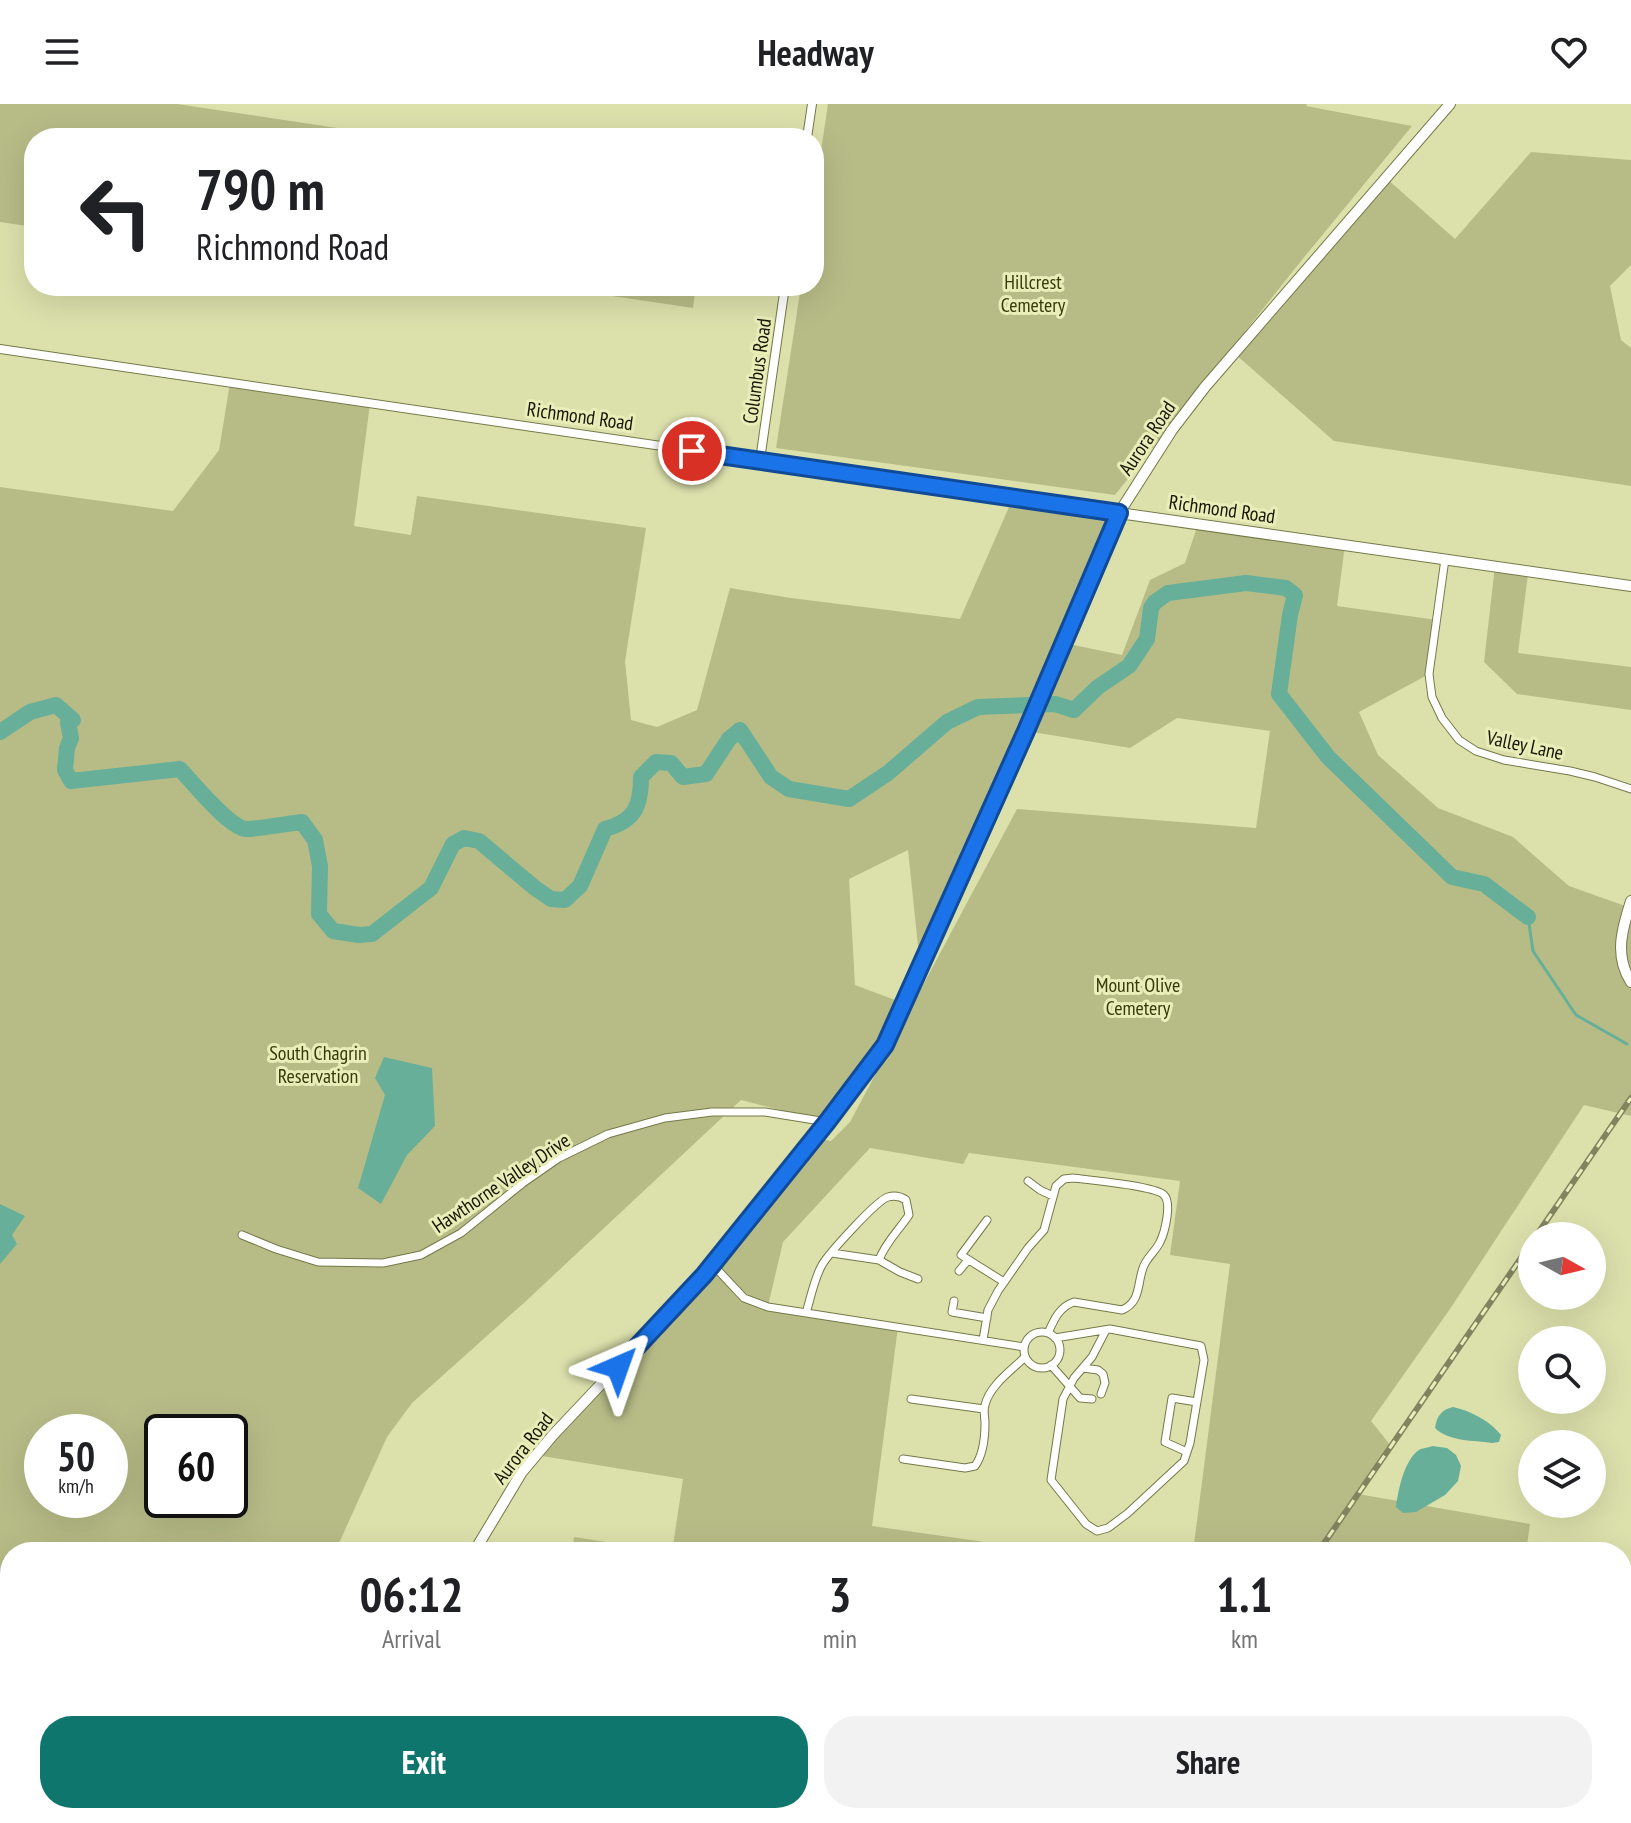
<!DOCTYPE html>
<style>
:root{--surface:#fff;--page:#f2f2f2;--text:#202124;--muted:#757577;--accent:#0f766e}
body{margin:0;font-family:"PT Sans Narrow",sans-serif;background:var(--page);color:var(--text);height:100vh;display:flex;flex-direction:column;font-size:30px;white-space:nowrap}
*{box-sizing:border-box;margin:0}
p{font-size:26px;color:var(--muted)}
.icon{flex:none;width:44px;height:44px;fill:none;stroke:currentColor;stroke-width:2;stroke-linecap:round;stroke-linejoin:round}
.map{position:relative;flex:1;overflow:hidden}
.drawer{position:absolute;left:0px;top:1438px;width:1632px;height:282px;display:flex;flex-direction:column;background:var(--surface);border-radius:32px 32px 0 0;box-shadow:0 8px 32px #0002}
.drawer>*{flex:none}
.guide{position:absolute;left:24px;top:24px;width:800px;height:168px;border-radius:32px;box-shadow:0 8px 32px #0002;background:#fff;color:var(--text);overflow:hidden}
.needle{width:52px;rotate:98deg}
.buttons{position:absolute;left:1518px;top:1118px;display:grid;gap:16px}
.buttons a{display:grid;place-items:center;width:88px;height:88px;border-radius:50%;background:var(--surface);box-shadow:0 8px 32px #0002;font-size:40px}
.speed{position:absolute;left:24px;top:1310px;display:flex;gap:16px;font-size:40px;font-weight:700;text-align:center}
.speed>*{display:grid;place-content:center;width:104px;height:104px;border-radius:50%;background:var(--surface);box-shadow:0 8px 32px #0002;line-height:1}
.speed small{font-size:20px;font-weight:400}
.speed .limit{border:4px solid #111;border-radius:12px;background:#fff;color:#111}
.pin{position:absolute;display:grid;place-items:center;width:68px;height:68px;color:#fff;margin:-34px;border:4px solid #fff;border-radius:50%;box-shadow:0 2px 8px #0007}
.me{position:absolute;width:88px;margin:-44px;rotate:43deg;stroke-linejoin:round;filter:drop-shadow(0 0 6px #0008)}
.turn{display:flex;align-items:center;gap:28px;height:168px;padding:0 40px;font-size:36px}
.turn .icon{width:104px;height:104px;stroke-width:2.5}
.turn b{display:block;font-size:56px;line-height:68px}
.eta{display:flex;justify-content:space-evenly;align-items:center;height:136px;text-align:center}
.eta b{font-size:48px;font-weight:600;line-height:56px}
.action{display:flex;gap:16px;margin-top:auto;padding:16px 40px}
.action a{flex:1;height:92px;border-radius:32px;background:var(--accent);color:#fff;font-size:32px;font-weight:600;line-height:92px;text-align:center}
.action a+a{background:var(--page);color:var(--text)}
header{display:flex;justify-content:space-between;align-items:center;height:104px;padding:0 40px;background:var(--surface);font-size:36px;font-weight:600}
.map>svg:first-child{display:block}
</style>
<header><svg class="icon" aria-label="menu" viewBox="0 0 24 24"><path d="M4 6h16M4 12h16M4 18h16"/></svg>Headway<svg class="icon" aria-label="heart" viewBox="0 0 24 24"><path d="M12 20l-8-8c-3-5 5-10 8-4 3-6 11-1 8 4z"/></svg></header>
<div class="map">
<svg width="1631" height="1719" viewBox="0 0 1631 1719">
<rect width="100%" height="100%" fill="#dce1ac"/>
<path fill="#b7bc87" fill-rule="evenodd" d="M0,0h177l227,34h-370v89l-34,-5z
M828,0h479l-1,2 106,20 -111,135 -186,234 -339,-47 25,-162h13v-89z
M1531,48l100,8v105l-21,21 11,54 10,8v138l-297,-45 -100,-88 152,-175 69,61z
M545,182h151l-3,22z
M230,279l140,21 -16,122 57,9 6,-39 229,32 -21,133 6,59 26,7 40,-17 33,-122 61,10 169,21 53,-121 106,15 -55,130 58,12 28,-75 35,-17 13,-39 147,21 -8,61 100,14 -8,54 -70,38 19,43 60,53 75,29 56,49 59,21 3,-6v215l-47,-11 -134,204 -79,112 20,25 -33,48 172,30 -4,28h-333l37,-288 -60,-9 10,-74 -211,-28 -6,11 -93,-16 -87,94 -15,64 130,21 -26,199 183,26h-483l2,-15 98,15 11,-73 -147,-24 168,-180 110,-137 17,3 19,-19 167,-313 239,19 14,-97 -93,-13 -47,30 -104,-17 -106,234 -12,-115 -59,29 6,106 48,18 -18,42 -58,77 -86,-22 -215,201 -114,102 -25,34 -52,115h-325v141l-10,-2v-1204l173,24 46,-61zM42,1328h68v68h-68zM162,1328h68v68h-68z
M1495,462l33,8 -10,79 113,14v43l-114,-16 -33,-32z
M394,1710h152l-5,9h-150z
M579,1710h572l-6,9h-549z"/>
<path fill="#67af99" d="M384,953l48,11 3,58 -28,29 -26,49 -23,-16 27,-93 -10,-17z
M0,1100l25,12 -13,19 5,9 -17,20z
M1453,1303c18,4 37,14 48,28l-2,7 -7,1c-18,-3 -43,-1 -57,-15 2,-12 6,-18 18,-21z
M1432,1342l15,2 9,7 5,11 -3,15 -13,14 -29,17 -13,1 -7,-6c2,-16 8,-47 23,-57 3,-2 9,-2 13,-4z"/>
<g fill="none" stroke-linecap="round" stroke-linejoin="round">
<path stroke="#67af99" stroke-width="3" d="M1528,813l5,34 43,64 51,29"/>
<path stroke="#67af99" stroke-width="16" d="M0,628l30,-20 26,-7 17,15 -5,3 3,15 -4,10 -2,22 6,11 109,-12c14,15 47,56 65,60 9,1 45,-6 57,-7l13,18 5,26 -1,48 14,17 26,4 13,-1 59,-46 22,-44 11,-6 15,3 56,47 16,11 14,1 15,-14 25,-57c30,-8 36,-23 36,-52l15,-15 15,1 12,14 23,-3 23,-35 11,-9 31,47 18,12 60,10 39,-26 59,-51 31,-15 77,-3 19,6 24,-23 31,-21 18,-27 4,-31 4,-6 13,-9 78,-10 40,5 9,7 -5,20 -11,79 49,63 124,120 32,7 44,33"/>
<defs>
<path id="minor" d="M1445,455l-16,115 3,23 10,21 17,22 17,11 28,9 66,11 25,6 36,12
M1028,1077l12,9 13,6
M987,1116l-26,35 43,27
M242,1131l34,14 42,13 65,1 38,-8 40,-22 62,-50 36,-25 49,-24 57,-16 47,-6h53l62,10
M832,1149l47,7 21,12 18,7
M713,1161l31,33 24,9 256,40
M959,1167l9,-11
M954,1197l-2,11 35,6
M806,1209c5,-16 8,-34 16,-48 7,-12 55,-65 66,-68 7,-2 12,-1 18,3l3,15c-10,15 -24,28 -30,45
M1024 1246a18 18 0 1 1 36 0a18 18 0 1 1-36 0Z
M1055,1234l55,-9 91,17 3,14 -14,83 -6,18 -56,52 -20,15 -11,3 -11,-7 -35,-44 12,-81 11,-21 18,-21 14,-27
M983,1236l5,-30 10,-19 30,-43 16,-18 12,-44 8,-7 9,-1c17,2 82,8 91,17 8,8 1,37 -4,47 -4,9 -14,16 -17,26 -6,16 -2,34 -21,42l-48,-8c-15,5 -20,18 -26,31
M1051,1261l29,33 12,1
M1083,1264l15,2 5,4 2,9 -4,11
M911,1295l73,10
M1187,1348l-22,-10 7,-44 25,4
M903,1355l62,9 10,-2c8,-11 10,-29 10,-43 0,-6 -2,-12 0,-18 5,-20 26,-34 40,-48
M497,1710l50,9
M1320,1719l2,-9"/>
<path id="tertiary" d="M807,34l5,-34
M0,245l1119,164
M760,356l25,-174
M0,1478l10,1
M740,1710l15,9"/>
<path id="secondary" d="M1626,1719l5,-34"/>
<path id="primary" d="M1119,409l512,73
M1631,797c-9,28 -17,55 0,81
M474,1448l48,-80 31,-37 151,-160 123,-153 58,-77 146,-327 88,-205 53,-83 33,-43 245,-283
M314,1719l5,-9"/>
</defs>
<use href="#minor" stroke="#757948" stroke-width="9"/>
<use href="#tertiary" stroke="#757948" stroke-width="10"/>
<use href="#secondary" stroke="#757948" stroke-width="11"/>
<use href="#primary" stroke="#757948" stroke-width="12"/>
<use href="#minor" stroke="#fff" stroke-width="7"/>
<use href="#tertiary" stroke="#fff" stroke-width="8"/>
<use href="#secondary" stroke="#fff" stroke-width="9"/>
<use href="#primary" stroke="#fff" stroke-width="10"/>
<defs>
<path id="rail" d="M1536,1132l95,-138
M1318,1448l214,-310
M1127,1719l7,-9"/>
</defs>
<use href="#rail" stroke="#81845f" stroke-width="6"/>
<use href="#rail" stroke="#e9eeb9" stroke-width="3" stroke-dasharray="9" stroke-linecap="butt"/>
</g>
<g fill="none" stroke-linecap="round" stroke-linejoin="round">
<defs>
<path id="route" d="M618,1263l86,-92 123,-153 58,-77 141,-314 93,-218 -427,-62"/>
</defs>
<use href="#route" stroke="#114b97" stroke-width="20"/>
<use href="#route" stroke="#1a73e8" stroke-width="14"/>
</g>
<g text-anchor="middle" stroke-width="6" stroke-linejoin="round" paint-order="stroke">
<g font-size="20" fill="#383a0a" stroke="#e9eeb9">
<text x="1033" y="185">Hillcrest<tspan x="1033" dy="23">Cemetery</tspan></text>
<text x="1138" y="888">Mount Olive<tspan x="1138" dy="23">Cemetery</tspan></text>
<text x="318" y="956">South Chagrin<tspan x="318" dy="23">Reservation</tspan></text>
</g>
<g font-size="20" fill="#151603" stroke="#e9eeb9">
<text transform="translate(757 267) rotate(-82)" y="7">Columbus Road</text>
<text transform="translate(580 312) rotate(8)" y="7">Richmond Road</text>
<text transform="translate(1147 334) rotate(-56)" y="7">Aurora Road</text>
<text transform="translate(1222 405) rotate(8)" y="7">Richmond Road</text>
<text transform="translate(1525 641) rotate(12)" y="7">Valley Lane</text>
<text transform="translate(501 1079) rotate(-34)" y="7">Hawthorne Valley Drive</text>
<text transform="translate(523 1344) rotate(-52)" y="7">Aurora Road</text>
</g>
</g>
</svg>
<div class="buttons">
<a><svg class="needle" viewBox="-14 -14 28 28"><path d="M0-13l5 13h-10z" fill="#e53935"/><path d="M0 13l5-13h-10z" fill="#757577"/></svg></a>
<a><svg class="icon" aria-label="search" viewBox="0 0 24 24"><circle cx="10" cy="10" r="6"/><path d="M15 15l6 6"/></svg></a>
<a><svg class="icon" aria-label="layers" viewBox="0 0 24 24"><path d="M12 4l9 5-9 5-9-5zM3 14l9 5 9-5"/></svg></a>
</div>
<div class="speed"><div>50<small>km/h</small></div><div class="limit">60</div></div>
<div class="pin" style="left:692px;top:347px;background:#d93025"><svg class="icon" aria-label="arrive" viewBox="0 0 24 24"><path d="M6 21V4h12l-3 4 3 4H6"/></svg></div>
<svg class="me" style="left:618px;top:1263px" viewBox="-20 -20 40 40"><path d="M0-17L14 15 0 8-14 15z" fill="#1a73e8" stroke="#fff" stroke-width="4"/></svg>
<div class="guide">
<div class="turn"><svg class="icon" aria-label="left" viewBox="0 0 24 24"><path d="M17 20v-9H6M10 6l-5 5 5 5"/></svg><div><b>790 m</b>Richmond Road</div></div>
</div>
<section class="drawer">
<div class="eta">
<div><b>06:12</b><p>Arrival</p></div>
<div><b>3</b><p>min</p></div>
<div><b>1.1</b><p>km</p></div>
</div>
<div class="action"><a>Exit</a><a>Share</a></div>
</section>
</div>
